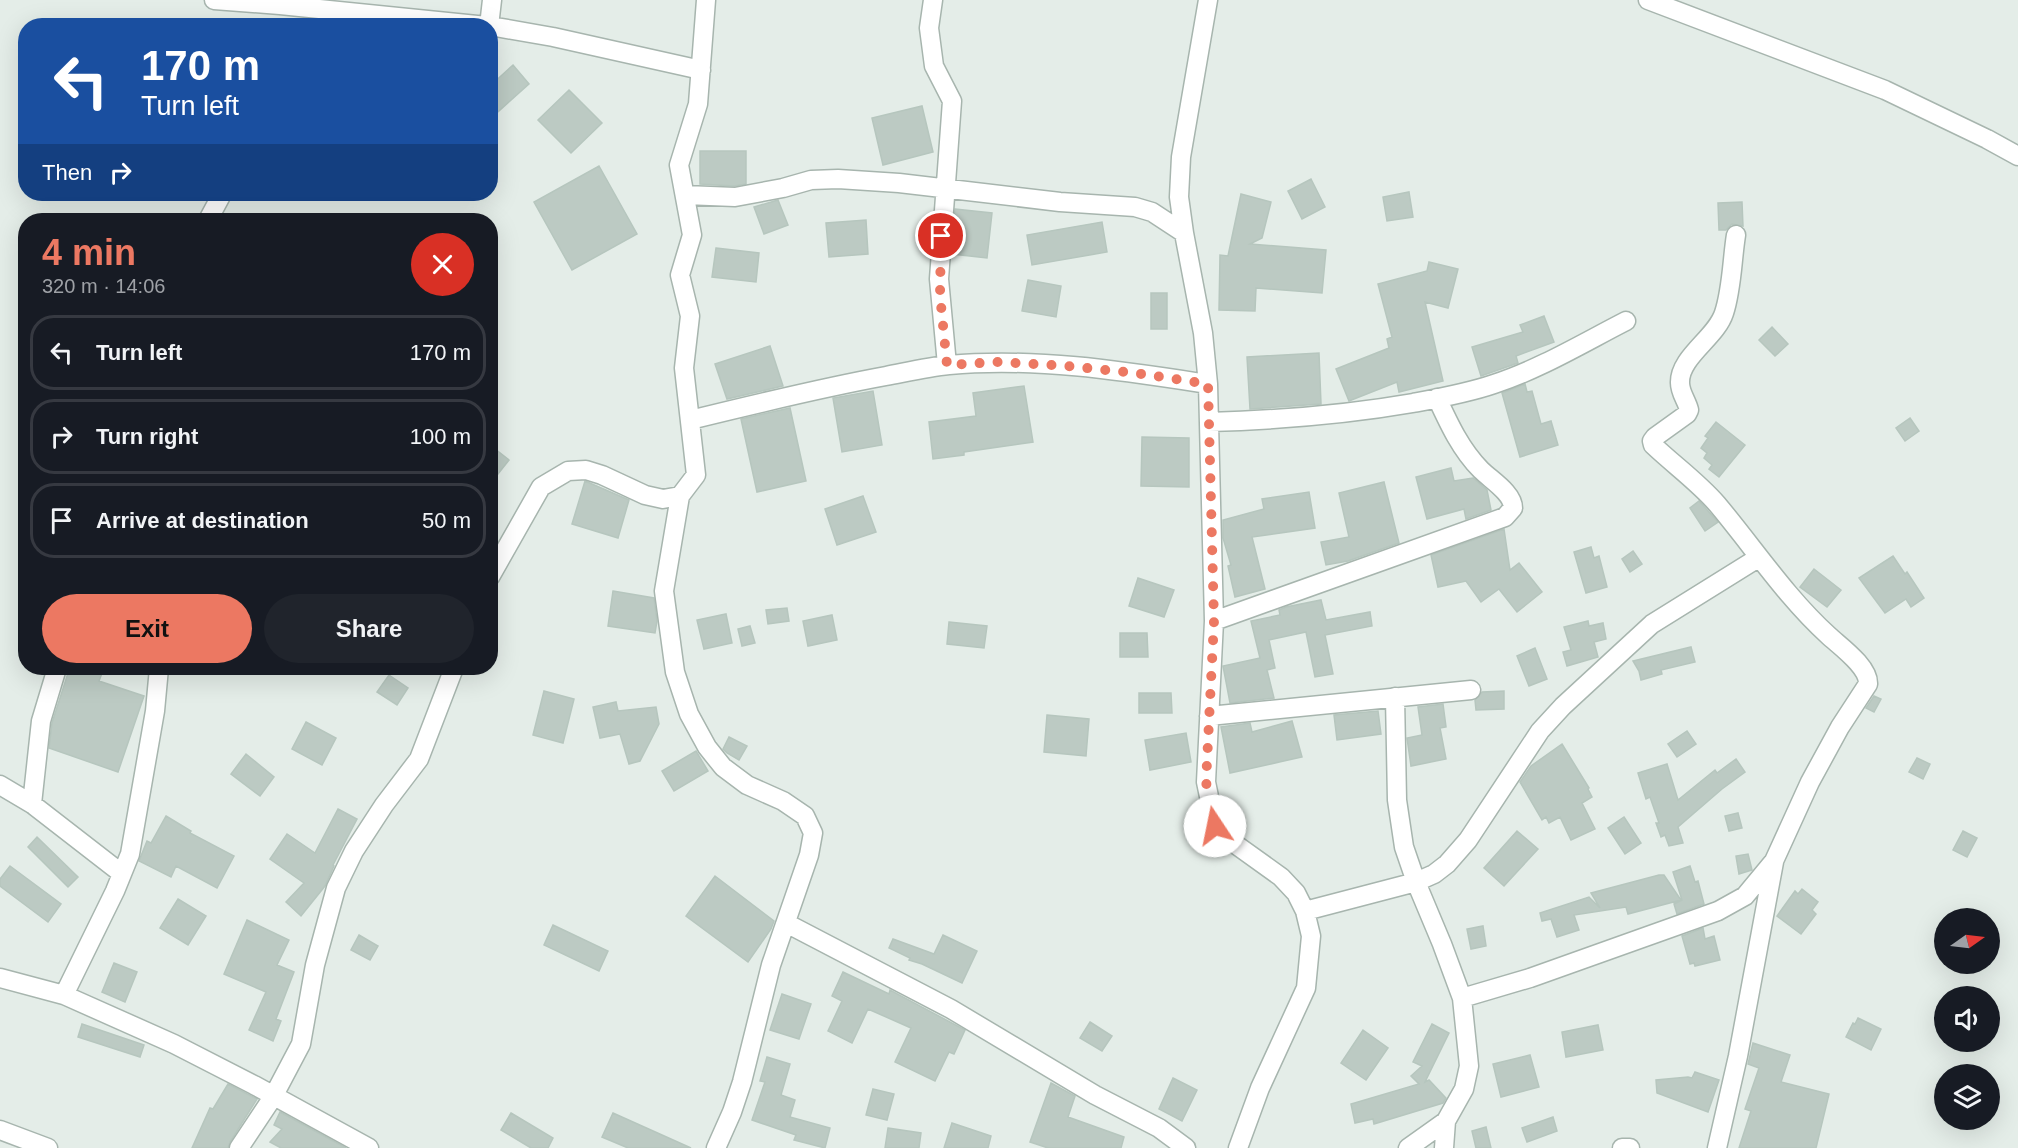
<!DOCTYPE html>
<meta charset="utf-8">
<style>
:root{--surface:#171b24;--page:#20242c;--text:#f1f3f6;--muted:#9ea1a6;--line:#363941;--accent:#ec7862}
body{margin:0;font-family:Helvetica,sans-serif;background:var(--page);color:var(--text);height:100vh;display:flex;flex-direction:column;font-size:22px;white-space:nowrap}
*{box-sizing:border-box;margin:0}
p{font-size:20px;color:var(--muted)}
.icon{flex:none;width:33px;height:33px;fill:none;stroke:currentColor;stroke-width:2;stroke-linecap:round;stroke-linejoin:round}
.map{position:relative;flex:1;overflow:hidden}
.sheet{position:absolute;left:18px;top:213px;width:480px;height:462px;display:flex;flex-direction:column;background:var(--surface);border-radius:24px;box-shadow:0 6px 24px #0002}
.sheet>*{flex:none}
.hud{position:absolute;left:18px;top:18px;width:480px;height:183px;border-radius:24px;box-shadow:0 6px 24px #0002;background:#1a4fa0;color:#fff;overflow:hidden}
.needle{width:39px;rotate:76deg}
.tools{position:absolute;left:1934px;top:908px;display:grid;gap:12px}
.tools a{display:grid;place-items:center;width:66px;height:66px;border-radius:50%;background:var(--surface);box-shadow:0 6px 24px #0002;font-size:30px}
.pin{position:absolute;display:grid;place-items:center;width:51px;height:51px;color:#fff;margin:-26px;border:3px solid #fff;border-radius:50%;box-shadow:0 2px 6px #0007}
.me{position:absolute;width:66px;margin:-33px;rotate:349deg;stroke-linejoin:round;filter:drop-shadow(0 0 4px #0008)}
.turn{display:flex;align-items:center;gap:21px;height:126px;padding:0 24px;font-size:27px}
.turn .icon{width:78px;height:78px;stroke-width:2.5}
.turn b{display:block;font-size:42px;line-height:51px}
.then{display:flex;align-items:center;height:57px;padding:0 24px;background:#0003;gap:12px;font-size:22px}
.round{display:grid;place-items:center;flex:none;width:63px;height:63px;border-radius:32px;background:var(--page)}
.overview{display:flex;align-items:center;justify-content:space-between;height:102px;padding:0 24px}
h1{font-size:36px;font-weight:700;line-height:45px;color:var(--accent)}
.action{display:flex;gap:12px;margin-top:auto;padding:12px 24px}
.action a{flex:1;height:69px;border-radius:36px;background:var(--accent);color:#111;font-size:24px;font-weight:700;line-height:69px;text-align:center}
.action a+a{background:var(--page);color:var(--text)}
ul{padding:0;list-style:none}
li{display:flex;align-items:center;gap:18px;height:75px;margin:0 12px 9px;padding:0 12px;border:3px solid var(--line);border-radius:24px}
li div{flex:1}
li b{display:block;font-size:22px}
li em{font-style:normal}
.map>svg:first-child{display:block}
</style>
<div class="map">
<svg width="2018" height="1148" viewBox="0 0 2018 1148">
<rect width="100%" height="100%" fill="#e4ede8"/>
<path fill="#bccac3" stroke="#b6c6be" stroke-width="1.5" d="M513,65l16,19 -39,35v-33z
M569,90l33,33 -31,30 -33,-33z
M922,106l11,46 -50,13 -11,-47z
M700,151h46v33l-12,2 -34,-2z
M599,166l38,68 -65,36 -38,-68z
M1311,179l14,28 -23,12 -14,-28z
M1409,192l4,25 -26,4 -4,-24z
M1241,194l30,8 -9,36 -12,6 76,6 -4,43 -66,-5 -1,23 -36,-1 1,-55 8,1z
M778,200l10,25 -24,9 -10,-27z
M1742,202l1,24 -11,-2 -6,6h-7l-1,-27z
M955,209l37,4 -5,45 -35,-4z
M866,220l2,34 -39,3 -3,-34z
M1102,222l5,30 -75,13 -5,-30z
M716,248l43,5 -3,29 -44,-5z
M1429,262l29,7 -10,39 -23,-6 18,79 -44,11 -2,-10 -48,19 -13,-32 53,-21 -2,-9 5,-2 -14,-53 49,-13z
M1028,280l33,6 -5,31 -34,-6z
M1151,293h16v36h-16z
M1544,316l10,26 -38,14 2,7 -37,13 -9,-29 51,-15 -3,-7z
M1772,327l16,17 -13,12 -16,-16z
M770,346l13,40 -56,13 -12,-35z
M1319,353l2,51 -71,5 -3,-52z
M1525,384l2,8 5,-1 9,33 10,-3 7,24 -38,12 -18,-64z
M1024,386l9,56 -69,10v3l-31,4 -4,-37 47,-6 -3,-23z
M873,391l9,54 -40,7 -9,-54z
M790,408l16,73 -49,11 -16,-73z
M1910,418l9,13 -14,10 -9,-13z
M1716,422l29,23 -26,32 -10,-8 3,-4 -8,-7 3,-5 -6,-5 7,-10 -3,-2z
M1142,437l47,1v49l-48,-1z
M490,445l19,15 -19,24z
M1451,468l3,13 19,-3 14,12 4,20 -25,9 -2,-10 -37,10 -11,-42z
M585,481l44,19 -11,38 -46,-14z
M1384,482l15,61 -51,18 -22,4 -5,-23 28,-5 -10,-44z
M1309,492l6,36 -63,9 13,52 -30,8 -7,-31 3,-1 -8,-27v-18l41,-11 -2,-10z
M863,496l13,36 -39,13 -12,-36z
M1699,501l19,21 -13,9 -15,-23z
M1504,529l6,41 9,-7 23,29 -25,20 -18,-23 -18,13 -15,-21 -28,6 -7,-32z
M1591,547l3,11 5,-2 8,31 -21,6 -12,-41z
M1633,551l9,13 -12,8 -8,-13z
M1893,556l12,18 2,-2 17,26 -13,9 -5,-8 -21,14 -26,-35z
M1814,569l27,21 -14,17 -27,-20z
M1138,578l36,12 -10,27 -35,-11z
M613,591l41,7 3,23 -2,12 -47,-7z
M1321,600l5,20 44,-8 2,14 -47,9 8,39 -18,3 -9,-45 -37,8 6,28 -8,2 7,28 -44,5 -7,-37 37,-8 -9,-37 29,-6 -1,-5 7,-3z
M787,608l2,13 -21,3 -2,-14z
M726,614l6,29 -28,6 -7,-29z
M832,615l5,25 -29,6 -5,-25z
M1588,621l1,5 14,-3 3,16 -12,3 4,15 -31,9 -4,-14 8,-2 -7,-23z
M949,622l38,4 -3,22 -37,-4z
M750,626l5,17 -13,3 -4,-17z
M1120,633h27l1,24h-28z
M1691,647l4,15 -34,8 1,4 -21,6 -2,-9 -6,-10z
M1535,648l12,31 -18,7 -12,-30z
M79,668h25l-5,13 45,15 -26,76 -69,-24 3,-25 17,-53 8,3z
M389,675l19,13 -11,17 -20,-13z
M544,691l30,8 -11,44 -30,-8z
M1504,691v18l-28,1 -1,-10 7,-8z
M1139,693h32l1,20h-33z
M1874,696l7,3 -7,13 -8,-4z
M616,702l2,9 38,-4 3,17 -19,37 -11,3 -9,-30 -20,4 -7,-31z
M1443,704l3,23 -6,1 6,31 -35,7 -4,-28 15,-3 -4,-28z
M1378,711l3,23 -44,6 -3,-25z
M1047,715l42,4 -3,37 -42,-4z
M1292,721l10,36 -72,16 -9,-46 29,-4 2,9z
M306,722l30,16 -14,27 -30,-16z
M1687,731l9,13 -19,13 -9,-13z
M1186,733l5,29 -41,8 -5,-30z
M729,737l18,9 -8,14 -12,-7 -4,-4z
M1562,744l27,44 -1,1 4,8 -10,6 13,26 -24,11 -11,-23 -11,6 -3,-6 -4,3 -22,-38 11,-16z
M696,751l12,20 -34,20 -12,-20z
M246,754l28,23 -14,19 -29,-22z
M1917,758l13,6 -7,15 -14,-7z
M1736,759l9,13 -23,17 -44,38 5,16 -14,3 -4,-11 -4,2 -5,-14h3l-9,-26 -4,2 -8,-26 29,-9 11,36 37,-30 2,3z
M338,809l19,10 -24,46 1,1 -9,20 -24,30 -15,-14 18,-19 -34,-24 17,-25 28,19z
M1738,813l4,15 -13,3 -4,-15z
M166,816l25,15 -1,2 44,23 -17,32 -41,-22 -5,11 -32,-16 8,-20 4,2z
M1624,817l17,26 -16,11 -17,-26z
M1517,831l21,18 -34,37 -20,-18z
M1963,831l14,7 -10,19 -14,-7z
M37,837l41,40 -10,10 -40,-40z
M1748,854l4,16 -13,4 -3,-18z
M10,866l51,38 -13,18 -48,-36v-7z
M1690,866l5,16 3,-1 6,23 -27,10 -3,-10 8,-4 -9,-28z
M1659,875h5l17,25 -53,14 -2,-7 -52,8 5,15 -22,7 -6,-18 -9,2 -2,-8 49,-16 11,11 -9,-15z
M715,876l59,45 -3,8 -23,33 -62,-46z
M1802,889l16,13 -6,8 4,4 -15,20 -24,-18 18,-25 3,3z
M178,899l28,17 -18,29 -28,-17z
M247,920l42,20 -12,25 17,7 -18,47 5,2 -8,20 -24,-11 17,-38 -42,-18z
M553,925l55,26 -9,20 -55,-26z
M1483,926l3,20 -15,3 -4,-20z
M1703,928l2,11 9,-3 6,24 -25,6 -1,-3 -4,1 -8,-28z
M359,935l19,11 -8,14 -19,-10z
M943,935l34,16 -15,32 -40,-19 -13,-4 1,-2 -21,-10 4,-9 41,15z
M114,963l23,9 -12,30 -23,-10z
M843,972l46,22 1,-4 75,40 -11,24 -5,-2 -14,29 -40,-19 16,-34 -43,-19 -16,34 -24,-12 14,-30 -10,-5z
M782,994l29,10 -12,35 -29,-9z
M1858,1018l23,11 -10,21 -25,-13 7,-14 2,1z
M1090,1022l22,14 -10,15 -22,-13z
M82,1024l62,21 -4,12 -62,-20z
M1432,1024l17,9 -24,49 4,-2 17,18 -3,5 -69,21 -1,-5 -18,4 -4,-19 68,-20 -8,-8 11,-10 -9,-4z
M1598,1025l5,25 -37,7 -4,-25z
M1363,1030l25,18 -22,32 -25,-17z
M1753,1043l37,12 -9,27 48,12 -13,54h-77l12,-37 -6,-2 14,-41 -11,-4z
M1530,1055l9,32 -38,10 -8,-33z
M767,1057l23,7 -9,31 14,5 -5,17 40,11 -5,20 -31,-8 2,-5 -44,-15 13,-38 -5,-1z
M1695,1072l24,8 -11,32 -51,-19 -1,-13 32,-3 4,1z
M1173,1078l24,12 -15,31 -23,-12z
M1051,1083l24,13 -7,21 56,20 -3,11h-73l-18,-6z
M228,1084l29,15 -27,43 -2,6h-36l18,-40 3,1z
M873,1089l21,5 -7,26 -21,-5z
M280,1112l66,36h-65l-11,-6 12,-13 -8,-4z
M511,1113l42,25 -5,10h-17l-30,-18z
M613,1113l78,35h-63l-26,-11z
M1553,1117l4,14 -30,11 -5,-14z
M952,1123l39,13 -3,12h-44z
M1486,1127l5,21h-15l-4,-17z
M888,1128l33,5 -2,15h-34z"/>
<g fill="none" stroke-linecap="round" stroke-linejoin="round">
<defs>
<path id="minor" d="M214,0l66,5 207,21
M933,0l-4,28 5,38 18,35 -13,178 8,86
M1208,0l-27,157 -2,40 5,36 19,100 5,51 6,237 -8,161 9,44 20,18 46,33 15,16 9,18 6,25 -5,52 -46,100 -22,60
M1648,0l237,90 102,49 31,17
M489,26l3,-26
M490,26l63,11 148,33
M685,195l50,2 48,-9 28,-8 27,-1 61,4 161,19 75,5 17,5 32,21
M208,220l14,-26
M690,420c65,-16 130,-32 196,-44 21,-4 42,-9 63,-11 86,-8 174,6 259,19
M1209,422c70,-2 135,-7 204,-19 27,-5 55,-10 81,-19 46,-15 89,-41 132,-63
M680,496l-16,95 11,81 14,42 18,33 16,20 24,18 36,16 22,15 8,17 -4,22 -38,110 -29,117 -10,30 -16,36
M490,577l51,-90 27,-16 18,-1 16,5 43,20 18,4 17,-3 16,-21 -12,-107 6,-52 -10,-41 12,-40 -13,-70 19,-61 8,-104
M1214,621l291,-104 8,-9c0,-15 -22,-28 -32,-38 -20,-20 -32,-46 -44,-72
M1395,697l2,103 7,47 12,35 26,62 20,54 7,68 -5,23 -18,32 -38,27
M1209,716l262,-26
M0,785l32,19 89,69
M32,804l9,-83 16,-53
M1305,911l111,-29 18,-8 13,-10 21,-24 72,-109 23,-25 89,-82 106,-66
M786,923l165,86 144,86 64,33 27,20
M0,978l64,17 110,49 80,41 115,63
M64,995l51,-104 15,-37 25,-143 4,-43
M1462,998l68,-20 188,-67 27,-15 29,-35 36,-79 30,-55 28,-43c1,-17 -27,-37 -39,-48 -43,-39 -75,-88 -112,-132 -19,-22 -43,-39 -64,-59l-1,-4 3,-4 32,-23 2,-4c-2,-9 -9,-17 -9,-27 -1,-26 36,-45 44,-70 8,-24 8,-53 12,-78
M0,1130l48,18
M239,1148l34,-51 28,-53 14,-79 21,-77 18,-37 30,-46 35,-46 35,-91
M1444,1148l2,-27
M1622,1148h8
M1717,1148l21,-92 36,-194"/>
</defs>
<use href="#minor" stroke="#a7b5ae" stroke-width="21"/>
<use href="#minor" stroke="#fff" stroke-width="18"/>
</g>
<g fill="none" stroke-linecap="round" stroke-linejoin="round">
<path stroke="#ec7862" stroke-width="10" stroke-dasharray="0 18" d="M941,236l-1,59 7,70 52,-3 68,4 68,7 73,11 6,237 -8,161 9,44"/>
</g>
</svg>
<div class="tools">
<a><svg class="needle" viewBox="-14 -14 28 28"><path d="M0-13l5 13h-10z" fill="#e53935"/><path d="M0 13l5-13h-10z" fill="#9ea1a6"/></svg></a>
<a><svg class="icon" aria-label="sound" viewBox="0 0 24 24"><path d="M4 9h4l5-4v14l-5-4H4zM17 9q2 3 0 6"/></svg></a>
<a><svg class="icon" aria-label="layers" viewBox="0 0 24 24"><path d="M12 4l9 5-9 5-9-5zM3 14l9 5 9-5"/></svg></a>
</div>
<div class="pin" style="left:941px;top:236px;background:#d93025"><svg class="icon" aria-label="arrive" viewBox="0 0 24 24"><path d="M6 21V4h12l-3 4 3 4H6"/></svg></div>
<svg class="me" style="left:1215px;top:826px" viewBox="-20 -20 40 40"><circle r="19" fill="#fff"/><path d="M0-13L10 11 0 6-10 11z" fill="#ec7862"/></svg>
<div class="hud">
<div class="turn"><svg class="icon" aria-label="left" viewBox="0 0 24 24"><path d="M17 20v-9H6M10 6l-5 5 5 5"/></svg><div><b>170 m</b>Turn left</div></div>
<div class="then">Then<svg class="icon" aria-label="right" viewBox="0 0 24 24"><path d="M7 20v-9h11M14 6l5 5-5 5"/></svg></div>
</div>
<section class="sheet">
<div class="overview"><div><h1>4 min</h1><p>320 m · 14:06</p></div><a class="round" style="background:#d93025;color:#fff"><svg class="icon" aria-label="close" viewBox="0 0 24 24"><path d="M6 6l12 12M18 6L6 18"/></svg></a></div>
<ul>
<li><svg class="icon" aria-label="left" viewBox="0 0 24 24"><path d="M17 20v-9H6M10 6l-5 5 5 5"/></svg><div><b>Turn left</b></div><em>170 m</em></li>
<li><svg class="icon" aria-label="right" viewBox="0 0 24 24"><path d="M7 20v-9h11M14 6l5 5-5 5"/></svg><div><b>Turn right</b></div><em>100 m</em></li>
<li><svg class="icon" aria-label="arrive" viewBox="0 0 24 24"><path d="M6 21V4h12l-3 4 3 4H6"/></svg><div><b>Arrive at destination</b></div><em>50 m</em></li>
</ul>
<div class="action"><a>Exit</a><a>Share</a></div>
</section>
</div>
